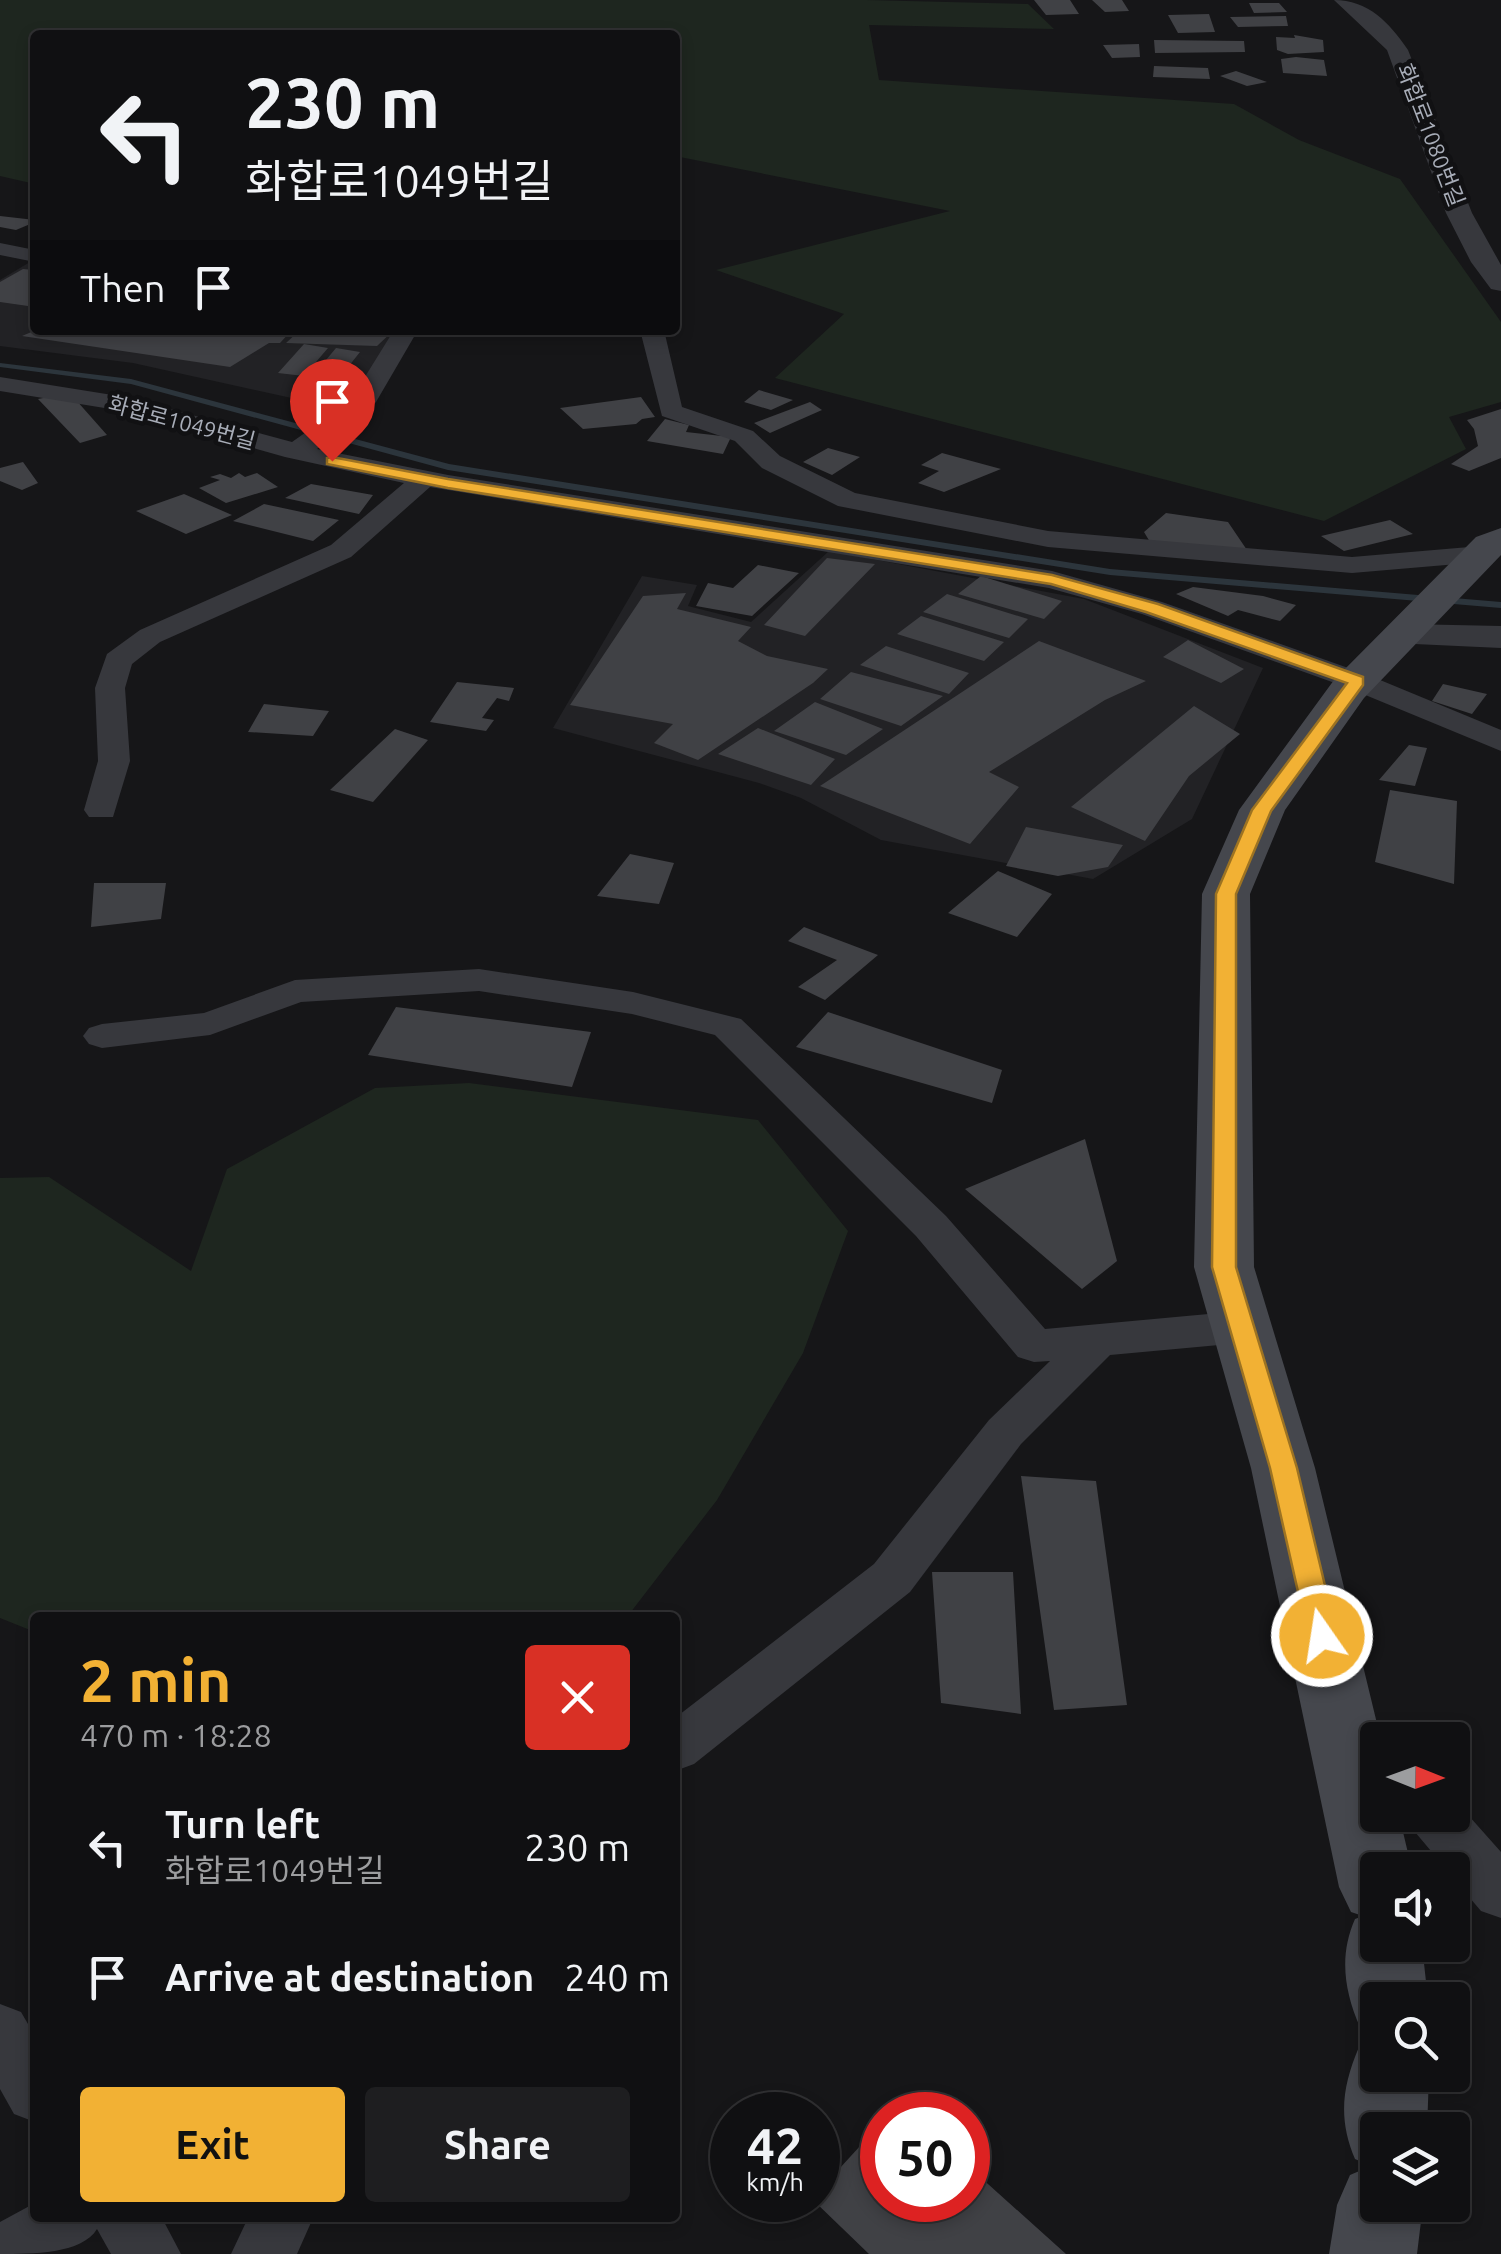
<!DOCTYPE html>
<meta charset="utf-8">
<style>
:root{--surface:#101012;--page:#1e1e20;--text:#f1f3f6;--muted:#9c9d9f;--line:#303032;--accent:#f2b134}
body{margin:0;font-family:Ubuntu,"Noto Sans KR",sans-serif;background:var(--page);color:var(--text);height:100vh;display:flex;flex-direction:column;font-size:38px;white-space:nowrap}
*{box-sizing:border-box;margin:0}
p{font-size:32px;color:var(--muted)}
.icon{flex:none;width:55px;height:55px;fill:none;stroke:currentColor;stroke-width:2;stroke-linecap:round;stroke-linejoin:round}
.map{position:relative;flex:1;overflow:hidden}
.details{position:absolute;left:30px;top:1612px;width:650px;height:610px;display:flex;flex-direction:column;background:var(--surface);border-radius:10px;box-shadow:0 5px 15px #0003,0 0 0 2px var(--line)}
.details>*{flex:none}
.guide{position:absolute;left:30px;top:30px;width:650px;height:305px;border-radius:10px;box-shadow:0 5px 15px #0003,0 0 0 2px var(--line);background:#101012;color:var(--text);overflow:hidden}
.needle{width:65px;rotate:91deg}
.buttons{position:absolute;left:1360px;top:1722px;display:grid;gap:20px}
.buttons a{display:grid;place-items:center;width:110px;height:110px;border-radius:10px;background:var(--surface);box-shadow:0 5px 15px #0003,0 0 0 2px var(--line);font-size:50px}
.speed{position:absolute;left:710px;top:2092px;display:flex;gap:20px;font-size:50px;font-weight:700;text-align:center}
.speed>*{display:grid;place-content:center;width:130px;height:130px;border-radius:50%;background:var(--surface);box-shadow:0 5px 15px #0003,0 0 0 2px var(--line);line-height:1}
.speed small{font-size:25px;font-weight:400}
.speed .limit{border:15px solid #d22;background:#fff;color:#111}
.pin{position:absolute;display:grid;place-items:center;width:85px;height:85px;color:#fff;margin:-102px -42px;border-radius:50% 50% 50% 0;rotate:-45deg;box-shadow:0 0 10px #0007}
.pin .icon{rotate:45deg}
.me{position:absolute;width:110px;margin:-55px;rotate:347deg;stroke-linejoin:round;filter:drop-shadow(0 0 8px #0008)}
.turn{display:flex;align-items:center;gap:35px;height:210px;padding:0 50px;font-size:45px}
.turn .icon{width:130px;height:130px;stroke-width:2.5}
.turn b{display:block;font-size:70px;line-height:85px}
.then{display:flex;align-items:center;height:95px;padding:0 50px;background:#0003;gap:20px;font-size:38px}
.round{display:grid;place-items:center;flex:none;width:105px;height:105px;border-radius:10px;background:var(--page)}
.headline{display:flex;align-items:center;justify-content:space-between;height:170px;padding:0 50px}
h1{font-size:60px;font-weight:700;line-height:75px;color:var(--accent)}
.button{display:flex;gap:20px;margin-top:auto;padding:20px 50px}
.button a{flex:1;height:115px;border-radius:10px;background:var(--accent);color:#111;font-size:40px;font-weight:700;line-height:115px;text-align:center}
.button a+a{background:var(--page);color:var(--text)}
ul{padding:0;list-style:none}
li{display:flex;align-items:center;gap:30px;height:130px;padding:0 50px}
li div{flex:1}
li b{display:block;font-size:38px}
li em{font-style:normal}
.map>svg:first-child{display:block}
</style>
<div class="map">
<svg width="1501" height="2254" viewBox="0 0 1501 2254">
<rect width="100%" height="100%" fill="#161618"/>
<path fill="#222225" d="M35,259v71h361l-50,80 -213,-47 -133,-17v-66z
M829,551l255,48 179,69 -71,151 -99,60 -212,-39 -80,-42 -42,-15 -206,-55 89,-152 55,9 -9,21 63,16z"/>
<path fill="#1e261f" d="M0,0h867l161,4 26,25 -185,-4 10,55 355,24 65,36 101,39 101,143v80l-52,15 17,32 -142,72 -549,-143 69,-64 -128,-44 234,-59 -275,-55v-121h-640v149l-35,-8z
M469,1083l289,37 90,111 -45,122 -86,147 -90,117 -592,1v14l-35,-14v-440l49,-1 142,94 36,-102 148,-81z"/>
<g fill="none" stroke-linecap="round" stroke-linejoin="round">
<path fill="#2c353c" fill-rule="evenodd" d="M0,363l131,16 318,85 661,105 391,33v6l-391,-33 -662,-105 -317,-86 -131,-17z"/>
</g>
<path fill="#404145" d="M1034,0h36l9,14 -33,1z
M1092,0h30l7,11 -24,1z
M1249,3h30l8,9 -33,1z
M1209,14l6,18 -37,1 -10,-18z
M1286,16l2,10 -50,1 -8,-10z
M1294,35l29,5 1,12 -36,2 -11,-4 -1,-13 19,1z
M1154,40l90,1 1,11 -90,1z
M1139,44l1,13 -28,1 -9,-13z
M1296,57l28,3 3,16 -44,-3 -2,-14z
M1154,66l54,2 2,11 -57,-2z
M1236,71l31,11 -20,4 -27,-10z
M0,216l35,4v2l-19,8 -16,-3z
M23,269l12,1v37l-35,-5v-20z
M36,330h256l-12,13h-11l-39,24 -208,-31z
M300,330h94l-17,16 -91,-3z
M304,344l24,4 -24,28 -26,-3z
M336,348l24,4 -23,29 -26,-3z
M759,390l34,10 -22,10 -27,-8z
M59,395l17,5 31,35 -27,8 -42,-44z
M641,397l14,20 -13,2 -6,5 -53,5 -23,-21z
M810,402l12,8 -52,23 -16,-10z
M1501,409v49l-32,13 -18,-7 27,-18 -4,-17 -7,-9z
M665,419l24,6 -3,7 45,5 -8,17 -76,-13z
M828,448l32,9 -28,18 -29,-13z
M942,453l59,16 -57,23 -26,-9 21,-12 -18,-6z
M23,462l15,21 -16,7 -22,-9v-13z
M239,473l6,4 12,-4 21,14 -52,16 -27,-15 21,-8 -10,-3 10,-3 11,4z
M311,484l62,11 -14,19 -74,-16z
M184,494l48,21 -46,19 -50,-23z
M264,504l75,16 -26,21 -80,-20z
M1166,513l62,9 21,31 -99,-11 -6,-10z
M1390,520l23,14 -69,17 -23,-15z
M827,558l48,6 -70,72 -41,-11z
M758,565l41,8 -47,43 -56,-10 12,-23 25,5z
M981,576l81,25 -18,18 -86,-25z
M1193,587l70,9 33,9 -16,16 -42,-11 -10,6 -52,-22z
M686,593l-9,16 74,18 -13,14 29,15 61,13 -15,14 -115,77 -44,-17 19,-19 -103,-19 73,-109z
M947,594l81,25 -19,19 -86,-26z
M921,616l83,26 -20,19 -87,-27z
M1188,640l56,29 -23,14 -58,-26z
M1039,641l107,40 -41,19 -116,72 30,15 -49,57 -150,-58z
M886,646l83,27 -20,21 -89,-29z
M851,672l92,24 -42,30 -81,-27z
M457,682l57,6 -5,13 -12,-3 -15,20 12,2 -8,11 -56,-9z
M1443,684l44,10 -15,20 -40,-13z
M815,702l68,27 -37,26 -72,-24z
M264,704l65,7 -16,25 -65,-4z
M1194,706l46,28 -51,42 -44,65 -74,-34z
M758,728l77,31 -24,26 -93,-31z
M395,729l33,11 -55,62 -43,-12z
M1409,745l18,3 -12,38 -36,-6z
M1390,790l67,11 -3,83 -79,-22z
M1026,827l97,18 -15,22 -50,9 -52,-10z
M630,854l44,9 -15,41 -62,-8z
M998,871l54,23 -35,43 -69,-24z
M94,883h72l-5,36 -70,8z
M804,927l74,28 -53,45 -27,-13 39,-27 -49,-19z
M396,1007l195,25 -19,55 -204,-32z
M828,1012l174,58 -10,33 -196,-56z
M1085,1139l32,122 -35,28 -117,-100z
M1021,1476l75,5 31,224 -73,5z
M932,1572h81l8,142 -80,-11z
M882,2122v78h86v-34l98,88h-197l-56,-54h5v-8z"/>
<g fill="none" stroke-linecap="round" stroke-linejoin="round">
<path fill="#37383d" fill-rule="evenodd" d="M0,243l35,7v12l-35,-7z
M394,330h24l-42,72 -18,18 -41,29 131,26 604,96 110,31 206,73 133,55v21l-155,-64 -204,-73 -93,-26 -619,-101 -79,70 -191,85 -28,22 -7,24 5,73 -17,56h-24l-5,-7 14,-49 -3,-73 12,-34 33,-24 191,-85 73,-62 -119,-26 -162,-46 -123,-20v-14l125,20 167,45 58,-41z
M640,330h24l18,77 71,24 27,25 75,37 193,38 304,26 129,-11 14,8 -14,8 -129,11 -304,-26 -210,-41 -76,-38 -27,-27 -73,-25z
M479,969l154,23 108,27 205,197 99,113 196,-18 16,5 6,11 -6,11 -16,5 -131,12 -89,89 -111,148 -216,172 -19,7v-53l199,-154 115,-144 61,-59 -16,1 -16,-5 -102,-121 -201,-201 -83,-21 -153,-23 -178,11 -91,33 -108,13 -13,-4 -6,-8 6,-8 13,-4 102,-11 91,-33z
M1453,1798l48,54v66l-20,-7 -29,-34v-7h-5l-32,-38 -8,-17h45z
M0,2004l21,8 14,24v86l-21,-8 -14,-25z
M35,2203v15h127l19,36h-70l-14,-25c-15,25 -65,25 -97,25v-32z
M248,2218h65l-16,36h-66z"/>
<path fill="#37383d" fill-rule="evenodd" d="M1334,0c34,0 55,22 74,50l64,163 29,52v26l-10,-2 -20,-27 -25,-49 -59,-163z
M1406,624l95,2v22l-108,-5 -6,-8 6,-8z"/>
<path fill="#45474d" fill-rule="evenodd" d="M1501,528v27l-137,143 -79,112 -35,84 4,373 61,201 66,272h-3v75h21l13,55h-34v75h44l6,55h-50v34l-18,-7c-16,-36 -21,-72 -5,-108l8,-3 -12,-4 -12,-25 -88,-419 -57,-201 8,-373 37,-84 95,-130 142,-143z
M1378,2039v36h51l-2,55h-49v75h45l-6,49h-88l8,-49 13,-30 21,-9 -16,-7c-17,-40 -13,-72 4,-112z"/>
</g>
<path fill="#f2b134" stroke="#9d7322" stroke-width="2.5" d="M332,457l116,22 604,96 106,29 205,73v8l-92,126 -35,83v373l61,201 40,168 -5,9 -10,3 -10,-3 -4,-9 -38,-168 -58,-201 4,-373 36,-84 95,-127 -201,-71 -95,-28 -603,-96 -121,-24v-6z"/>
<g text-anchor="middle" stroke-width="9" stroke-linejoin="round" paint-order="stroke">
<g font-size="22" fill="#a8adb8" stroke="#111113">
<text transform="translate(1431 135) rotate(69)" y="8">화합로1080번길</text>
<text transform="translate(182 422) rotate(15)" y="8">화합로1049번길</text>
</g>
</g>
</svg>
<div class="buttons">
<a><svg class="needle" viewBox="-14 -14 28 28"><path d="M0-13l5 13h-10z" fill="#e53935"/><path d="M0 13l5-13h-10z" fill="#9c9d9f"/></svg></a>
<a><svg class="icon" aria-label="sound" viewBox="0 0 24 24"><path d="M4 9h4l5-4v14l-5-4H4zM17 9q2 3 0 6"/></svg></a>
<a><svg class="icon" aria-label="search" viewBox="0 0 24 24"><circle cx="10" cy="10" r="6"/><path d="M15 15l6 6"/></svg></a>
<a><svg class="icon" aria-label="layers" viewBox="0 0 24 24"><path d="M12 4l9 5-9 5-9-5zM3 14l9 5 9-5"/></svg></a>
</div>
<div class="speed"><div>42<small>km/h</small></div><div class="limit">50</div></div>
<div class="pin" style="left:332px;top:461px;background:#d93025"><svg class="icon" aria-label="arrive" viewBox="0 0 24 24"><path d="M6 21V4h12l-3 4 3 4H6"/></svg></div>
<svg class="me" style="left:1322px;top:1636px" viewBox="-20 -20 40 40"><circle r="17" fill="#f2b134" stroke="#fff" stroke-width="3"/><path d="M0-11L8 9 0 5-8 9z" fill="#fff"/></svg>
<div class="guide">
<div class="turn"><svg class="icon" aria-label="left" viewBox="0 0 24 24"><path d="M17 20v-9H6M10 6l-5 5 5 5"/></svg><div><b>230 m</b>화합로1049번길</div></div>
<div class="then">Then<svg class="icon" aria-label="arrive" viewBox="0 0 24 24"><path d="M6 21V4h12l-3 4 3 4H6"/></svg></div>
</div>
<section class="details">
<div class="headline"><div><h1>2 min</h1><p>470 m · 18:28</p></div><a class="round" style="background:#d93025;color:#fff"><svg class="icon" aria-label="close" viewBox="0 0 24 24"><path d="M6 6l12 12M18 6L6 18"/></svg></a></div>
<ul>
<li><svg class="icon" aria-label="left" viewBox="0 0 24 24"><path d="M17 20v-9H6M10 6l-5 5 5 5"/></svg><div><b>Turn left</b><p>화합로1049번길</p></div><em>230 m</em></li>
<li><svg class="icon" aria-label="arrive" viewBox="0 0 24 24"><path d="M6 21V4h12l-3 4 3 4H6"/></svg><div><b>Arrive at destination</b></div><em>240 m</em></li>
</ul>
<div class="button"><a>Exit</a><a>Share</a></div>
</section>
</div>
